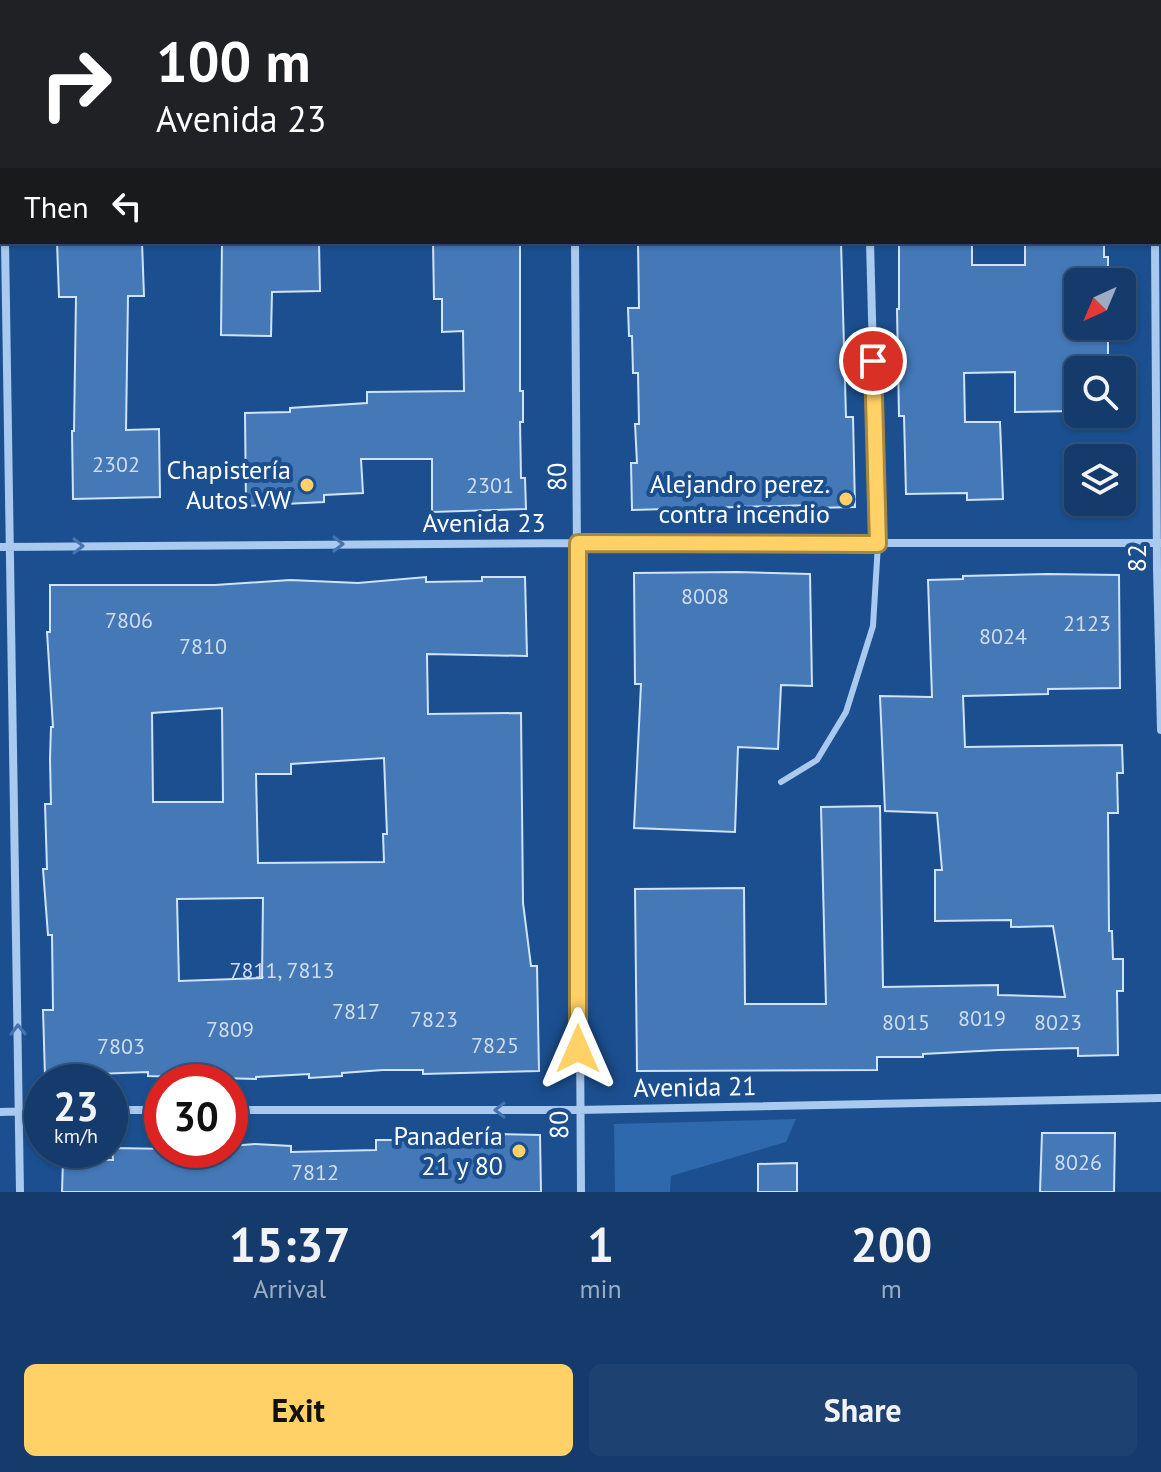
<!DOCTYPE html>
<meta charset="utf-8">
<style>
:root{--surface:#143b6b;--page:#1d4271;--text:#f1f3f6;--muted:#9dadc1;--line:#33557e;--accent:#ffd166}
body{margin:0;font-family:"PT Sans",sans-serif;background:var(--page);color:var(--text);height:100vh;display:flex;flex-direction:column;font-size:30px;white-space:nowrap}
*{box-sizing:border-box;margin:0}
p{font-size:26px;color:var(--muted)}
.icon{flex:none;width:44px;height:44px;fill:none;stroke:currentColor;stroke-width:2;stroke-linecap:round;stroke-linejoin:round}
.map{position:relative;height:1192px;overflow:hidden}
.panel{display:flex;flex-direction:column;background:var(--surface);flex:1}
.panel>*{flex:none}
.hud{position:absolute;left:0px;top:0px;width:1162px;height:244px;box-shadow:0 2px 6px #0004,0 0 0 2px var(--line);background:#202124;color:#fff;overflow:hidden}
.needle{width:52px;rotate:224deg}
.controls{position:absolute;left:1064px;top:268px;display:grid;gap:16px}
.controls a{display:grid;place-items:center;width:72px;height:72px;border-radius:12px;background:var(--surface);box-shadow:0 2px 6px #0004,0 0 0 2px var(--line);font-size:40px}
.speed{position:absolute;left:24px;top:1064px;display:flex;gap:16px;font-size:40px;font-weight:700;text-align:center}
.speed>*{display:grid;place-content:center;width:104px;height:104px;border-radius:50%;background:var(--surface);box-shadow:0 2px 6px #0004,0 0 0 2px var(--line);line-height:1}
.speed small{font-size:20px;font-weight:400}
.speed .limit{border:12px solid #d22;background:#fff;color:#111}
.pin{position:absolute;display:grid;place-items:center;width:68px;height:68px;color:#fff;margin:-34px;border:4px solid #fff;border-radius:50%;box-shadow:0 2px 8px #0007}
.me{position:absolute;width:88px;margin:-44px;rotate:0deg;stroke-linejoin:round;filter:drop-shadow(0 0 6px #0008)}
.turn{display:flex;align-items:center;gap:28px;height:168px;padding:0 24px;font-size:36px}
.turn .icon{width:104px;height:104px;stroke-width:2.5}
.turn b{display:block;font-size:56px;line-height:68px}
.then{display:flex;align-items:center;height:76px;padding:0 24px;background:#0003;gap:16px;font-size:30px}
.eta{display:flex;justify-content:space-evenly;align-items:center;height:136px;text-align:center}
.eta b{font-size:48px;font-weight:700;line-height:56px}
.cta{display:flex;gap:16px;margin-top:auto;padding:16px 24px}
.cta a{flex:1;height:92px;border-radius:12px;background:var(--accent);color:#111;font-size:32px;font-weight:700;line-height:92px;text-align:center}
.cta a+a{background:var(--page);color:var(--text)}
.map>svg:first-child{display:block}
</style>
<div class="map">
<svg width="1161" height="1192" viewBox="0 0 1161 1192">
<rect width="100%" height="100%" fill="#1b4f8f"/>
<path fill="#2e69ad" d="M796,1119l-10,23 -115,34 -1,16h-55l-1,-68z"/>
<path fill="#4478b7" stroke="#cfe3fa" stroke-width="2" fill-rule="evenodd" d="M57,242h85l2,54h-16l-2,134 33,-1 1,68 -87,2 -1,-68h2l2,-134h-17z
M222,242h97l1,49 -48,1 -1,44 -50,-1z
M433,242h87v149h3v31h-3l1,56h4l1,31 -94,3v-53h-71l2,34 -39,2v7l-78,4 -1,-93 45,-1v-4l77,-5v-11l97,-1 -1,-60 -21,1v-33h-8z
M638,242h203l5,175h7l2,90 -41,1v-3l-182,5 -1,-47h6l-2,-39h4l-1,-51h-5l-1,-37h-3l-1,-28h11z
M899,242h73v23h53v-23h79v15h4v25h-30v44h30v44h-30v41l-63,1v-40l-51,1 1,49h35l3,77 -36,1v-7l-61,1 -2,-78h-5l-2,-107h2z
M737,572l73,2 2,112 -31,-1 -3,64 -40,-2 -3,85 -101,-4 7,-144h-6l-1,-111z
M1048,574l71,1 1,113 -72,1v5l-85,2 2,51 157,-2 1,28h-6l1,40h-10l1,118h3l1,28h10v32h-6l1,64 -40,1v-8l-79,2 -76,4v3h-46v13l-240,1 -2,-182 109,-1 1,116h81l-5,-197 59,-1 3,181 115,-2v10l67,2 -12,-71 -42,1v-7l-76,1v-51h7l-5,-57 -52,-2 -5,-115 52,1 -4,-117 35,-1v-3z
M426,577v5l56,-1v-4h43l2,79 -100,-2 1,60 93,-1 2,190 8,63h6l2,105 -116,3v-4h-40l-41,3v3l-33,2v-4l-53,3v2l-108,-3v-4l-103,4 -2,-66h10l-1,-75h-4l-5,-66h4l-2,-65h6l-1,-45 1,-32h2l-6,-95h3v-47h165l75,-5 68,3zM222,708l1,94h-70l-1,-89zM384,758l3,76h-4l1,28 -126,1 -2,-89h35v-10zM263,898l-1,80 -83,3 -2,-82z
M1042,1133h73l-1,59h-74z
M493,1134l47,1 1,57h-479l1,-33 50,1 -1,-12 118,2v-4l25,-2 36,2v6l85,-2v-10h36l-1,-4z
M797,1163v29h-39v-28z"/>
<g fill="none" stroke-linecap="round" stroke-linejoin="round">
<path stroke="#a9c9ee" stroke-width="6" d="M781,782l36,-22 29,-48 27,-86 5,-82"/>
<path stroke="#a9c9ee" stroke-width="8" d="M1,0l1,80
M865,0v2
M1153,0v2
M572,2v-2
M5,242l15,950
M575,242l6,950
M870,242l8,302
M1155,242l2,327 4,161
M0,547l578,-4h583
M110,1110h52
M230,1110h348l583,-12
M0,1112l42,-1"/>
</g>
<defs><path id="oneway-chevron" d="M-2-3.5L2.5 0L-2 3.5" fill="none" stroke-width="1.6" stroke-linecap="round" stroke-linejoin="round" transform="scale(2)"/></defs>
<g stroke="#4674ac">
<use href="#oneway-chevron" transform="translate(338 544)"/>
<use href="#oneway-chevron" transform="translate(78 546)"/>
<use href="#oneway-chevron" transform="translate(18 1030) rotate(-91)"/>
<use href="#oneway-chevron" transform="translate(500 1110) rotate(180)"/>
</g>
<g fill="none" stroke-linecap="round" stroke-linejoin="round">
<defs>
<path id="route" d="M578,1049v-506l300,1 -5,-183"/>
</defs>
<use href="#route" stroke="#a68842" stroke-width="20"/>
<use href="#route" stroke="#ffd166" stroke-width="14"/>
</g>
<g fill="#ffd166" stroke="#1b4f8f" stroke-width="3">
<circle cx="307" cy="485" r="8"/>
<circle cx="846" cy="499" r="8"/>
<circle cx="519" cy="1151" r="8"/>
</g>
<g text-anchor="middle" stroke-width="8" stroke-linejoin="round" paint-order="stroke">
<g font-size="22" fill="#d0dded">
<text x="116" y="472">2302</text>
<text x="490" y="493">2301</text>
<text x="705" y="604">8008</text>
<text x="129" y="628">7806</text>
<text x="1087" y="631">2123</text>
<text x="1003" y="644">8024</text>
<text x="203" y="654">7810</text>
<text x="282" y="978">7811, 7813</text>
<text x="356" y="1019">7817</text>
<text x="982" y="1026">8019</text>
<text x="434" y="1027">7823</text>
<text x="906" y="1030">8015</text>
<text x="1058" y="1030">8023</text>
<text x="230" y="1037">7809</text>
<text x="495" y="1053">7825</text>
<text x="121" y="1054">7803</text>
<text x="1078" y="1170">8026</text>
<text x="315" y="1180">7812</text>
</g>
<g font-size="26" fill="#fff" stroke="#1b4f8f" text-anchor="end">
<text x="291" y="479">Chapistería<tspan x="291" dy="30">Autos VW</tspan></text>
<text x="830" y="493">Alejandro perez.<tspan x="830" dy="30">contra incendio</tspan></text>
<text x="503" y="1145">Panadería<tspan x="503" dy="30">21 y 80</tspan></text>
</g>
<g font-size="26" fill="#fff" stroke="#1b4f8f">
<text transform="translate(557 477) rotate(-91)" y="9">80</text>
<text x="484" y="532">Avenida 23</text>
<text transform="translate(1137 558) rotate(-90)" y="9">82</text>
<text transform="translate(695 1087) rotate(-1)" y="9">Avenida 21</text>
<text transform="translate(559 1125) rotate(-91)" y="9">80</text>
</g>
</g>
</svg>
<div class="controls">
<a><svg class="needle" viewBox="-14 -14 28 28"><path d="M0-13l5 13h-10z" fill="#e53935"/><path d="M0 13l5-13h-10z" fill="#9dadc1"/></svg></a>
<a><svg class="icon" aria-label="search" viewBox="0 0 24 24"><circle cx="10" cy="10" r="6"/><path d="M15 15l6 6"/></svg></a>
<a><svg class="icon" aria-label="layers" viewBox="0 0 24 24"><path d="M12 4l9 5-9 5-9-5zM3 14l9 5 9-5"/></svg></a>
</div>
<div class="speed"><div>23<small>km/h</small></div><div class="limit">30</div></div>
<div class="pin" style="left:873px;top:361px;background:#d93025"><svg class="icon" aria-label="arrive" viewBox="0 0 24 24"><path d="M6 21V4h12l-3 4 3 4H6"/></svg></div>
<svg class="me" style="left:578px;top:1049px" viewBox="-20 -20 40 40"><path d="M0-17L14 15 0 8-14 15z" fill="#ffd166" stroke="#fff" stroke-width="4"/></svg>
<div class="hud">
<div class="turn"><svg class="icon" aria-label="right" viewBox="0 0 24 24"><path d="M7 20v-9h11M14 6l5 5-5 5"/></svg><div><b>100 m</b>Avenida 23</div></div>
<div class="then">Then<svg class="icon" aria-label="left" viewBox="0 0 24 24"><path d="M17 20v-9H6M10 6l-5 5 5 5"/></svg></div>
</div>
</div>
<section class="panel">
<div class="eta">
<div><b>15:37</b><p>Arrival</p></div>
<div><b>1</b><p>min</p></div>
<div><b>200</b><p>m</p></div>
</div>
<div class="cta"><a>Exit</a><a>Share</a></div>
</section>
